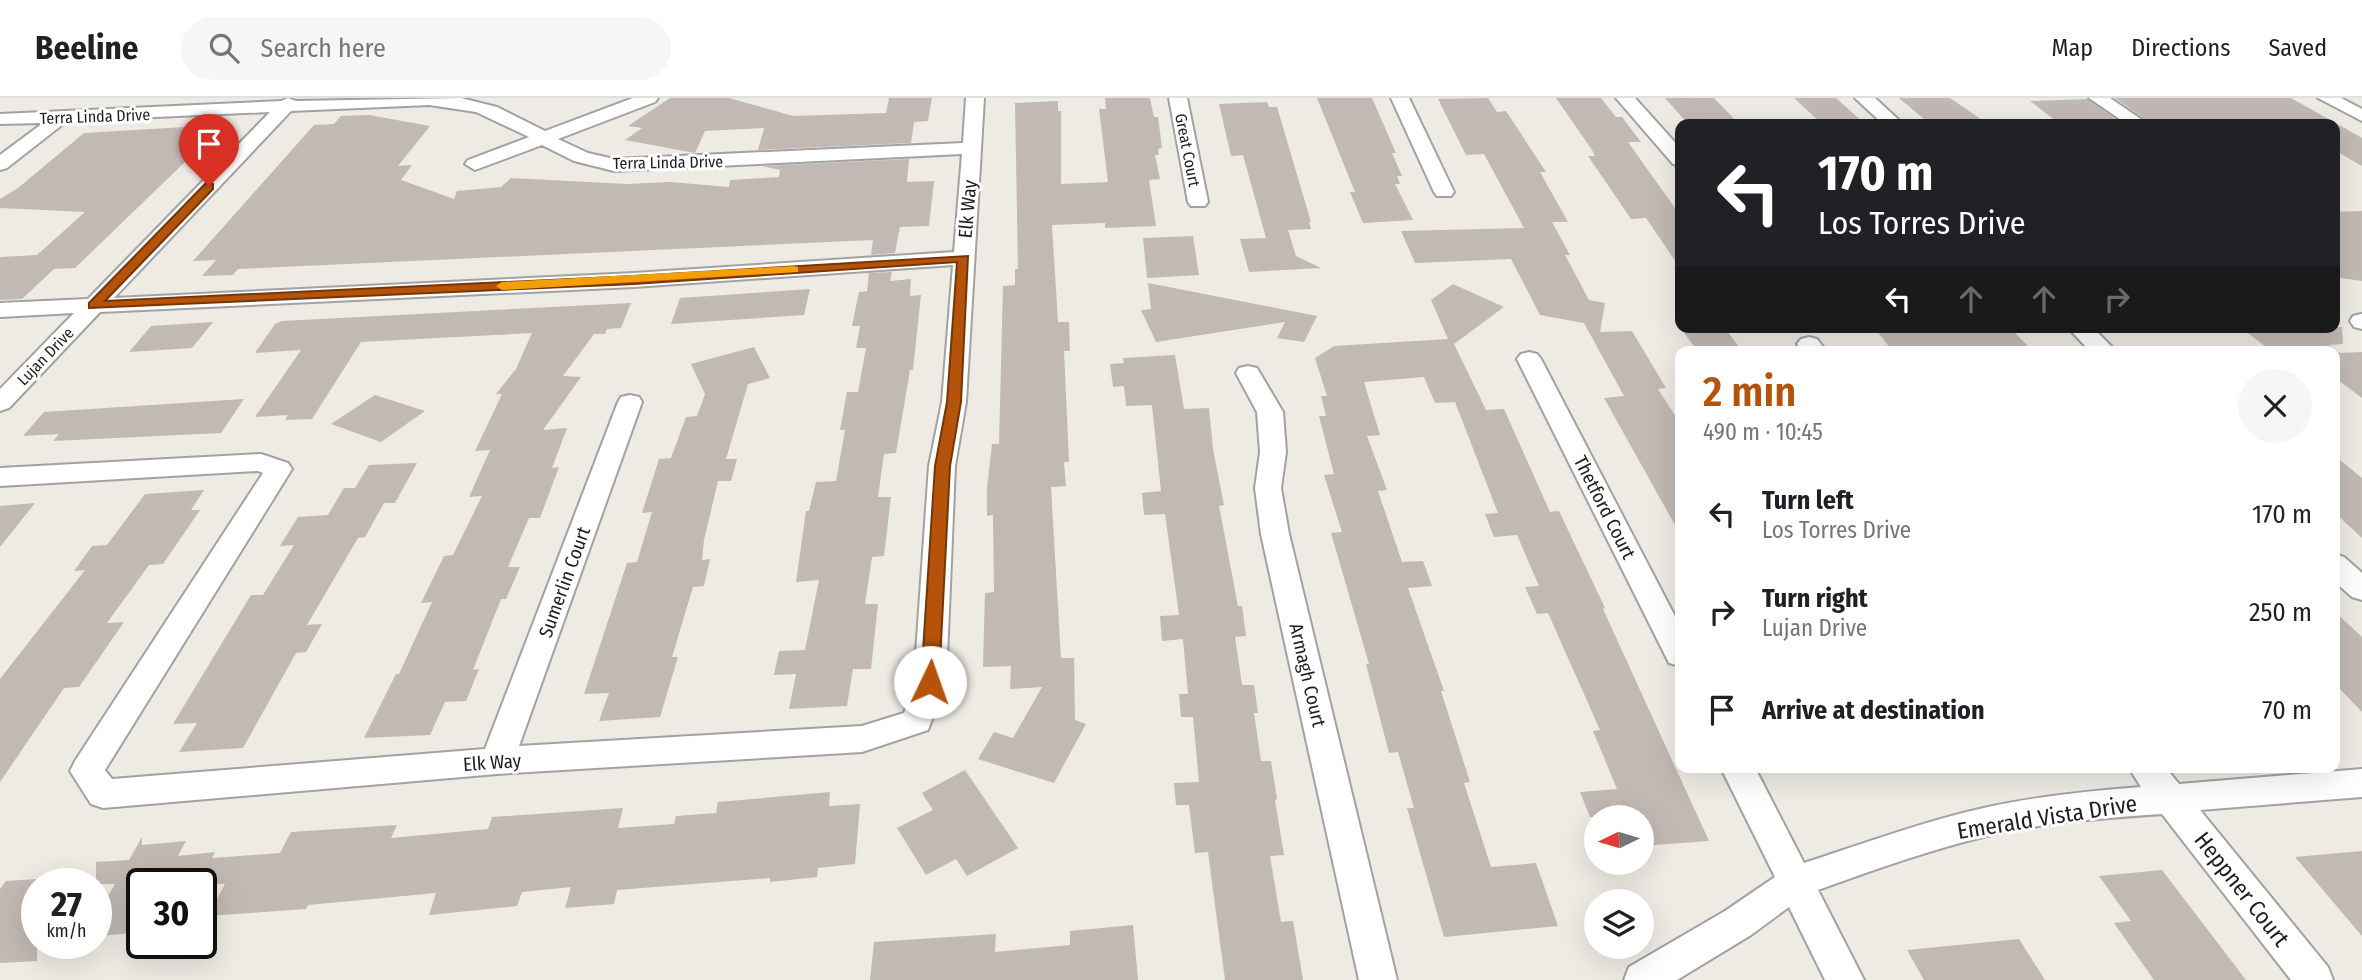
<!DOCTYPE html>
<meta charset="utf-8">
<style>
:root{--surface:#fff;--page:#f6f6f6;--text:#202124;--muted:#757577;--line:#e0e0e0;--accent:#b45309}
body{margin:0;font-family:"Fira Sans Condensed",sans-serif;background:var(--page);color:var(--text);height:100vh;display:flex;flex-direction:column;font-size:26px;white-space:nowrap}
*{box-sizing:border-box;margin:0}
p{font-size:23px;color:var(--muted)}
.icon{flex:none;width:38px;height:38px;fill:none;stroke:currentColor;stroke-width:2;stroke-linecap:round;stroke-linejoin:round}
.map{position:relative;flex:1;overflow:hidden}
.panel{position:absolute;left:1675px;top:248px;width:665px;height:427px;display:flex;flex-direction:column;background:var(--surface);border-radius:14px;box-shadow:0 7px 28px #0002}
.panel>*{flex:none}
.top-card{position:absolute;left:1675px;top:21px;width:665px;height:214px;border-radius:14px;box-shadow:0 7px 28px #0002;background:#202124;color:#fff;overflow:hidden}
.needle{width:46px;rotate:265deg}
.tools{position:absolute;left:1584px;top:707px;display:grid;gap:14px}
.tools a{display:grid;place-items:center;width:70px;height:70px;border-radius:50%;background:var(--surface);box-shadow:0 7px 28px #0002;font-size:35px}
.speed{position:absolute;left:21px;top:770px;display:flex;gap:14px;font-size:35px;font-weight:700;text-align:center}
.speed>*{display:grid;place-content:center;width:91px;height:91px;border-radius:50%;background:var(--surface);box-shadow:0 7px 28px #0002;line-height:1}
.speed small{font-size:18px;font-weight:400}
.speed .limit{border:4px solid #111;border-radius:10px;background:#fff;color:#111}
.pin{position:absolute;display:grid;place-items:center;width:60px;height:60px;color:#fff;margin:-72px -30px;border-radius:50% 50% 50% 0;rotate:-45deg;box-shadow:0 0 7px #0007}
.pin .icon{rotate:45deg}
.me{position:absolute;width:77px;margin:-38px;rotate:3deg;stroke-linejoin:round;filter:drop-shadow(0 0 5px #0008)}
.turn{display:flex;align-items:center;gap:24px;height:147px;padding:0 28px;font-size:32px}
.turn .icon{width:91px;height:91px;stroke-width:2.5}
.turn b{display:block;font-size:49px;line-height:60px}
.lanes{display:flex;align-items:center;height:66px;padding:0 28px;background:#0003;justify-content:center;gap:35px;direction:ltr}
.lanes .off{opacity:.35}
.round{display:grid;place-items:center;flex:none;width:74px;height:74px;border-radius:37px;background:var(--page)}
.summary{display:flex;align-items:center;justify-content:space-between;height:119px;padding:0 28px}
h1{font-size:42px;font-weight:600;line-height:52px;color:var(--accent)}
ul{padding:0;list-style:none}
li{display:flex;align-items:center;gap:21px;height:98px;padding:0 28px}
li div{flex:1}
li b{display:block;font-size:26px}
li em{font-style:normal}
header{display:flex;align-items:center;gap:42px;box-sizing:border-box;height:98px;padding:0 35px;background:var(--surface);border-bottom:2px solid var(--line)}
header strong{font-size:33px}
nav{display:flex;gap:38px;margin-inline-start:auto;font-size:24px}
.search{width:490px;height:63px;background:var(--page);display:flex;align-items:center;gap:18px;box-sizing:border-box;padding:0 24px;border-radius:38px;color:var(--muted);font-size:26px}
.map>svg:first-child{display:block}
</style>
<header>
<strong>Beeline</strong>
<div class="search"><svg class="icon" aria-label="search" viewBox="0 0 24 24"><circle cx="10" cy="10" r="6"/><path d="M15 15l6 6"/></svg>Search here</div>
<nav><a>Map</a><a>Directions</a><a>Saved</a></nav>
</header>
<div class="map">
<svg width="2362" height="882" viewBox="0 0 2362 882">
<rect width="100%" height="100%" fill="#eeeae4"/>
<path fill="#c2b9b4" d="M670,0h59l64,18 93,-3 3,-15h43l-4,23 -14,1 -3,21 -153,7 6,-22 -59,3 -10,22 -70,-13 17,-12 -14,-2z
M1105,0h45l4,19h4l4,31 -4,1 1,6h-4l5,24 -11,1 7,46 -51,2v-5l-53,2 6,97h11l1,29h-6l5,111h-5l2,24 -15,1 10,171h13l1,62 11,4 -32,59 -76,-24 16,-27 19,6 29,-51 -32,2 1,-23 -28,1 2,-74 9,-1 -1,-77 -6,1v-28l5,-44h7l4,-158 12,-1v-16h3l-3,-166 43,-2v10h3v73l47,-2 -9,-73h7z
M1317,0h55l24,55h-4l10,23h-5l3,8h-5l18,36 -50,3 -13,-31h5z
M1488,0l9,14 9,-1 40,61h-6l28,50h-16l18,33h-5l24,45 16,3 -5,29 32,-1 34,57 -8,1 22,34v111l-76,-136 20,-2 -40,-73 -44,-8 -29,-56 -96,4 -14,-32 123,-3 -40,-74 -18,1 -28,-56z
M1556,0h45l15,19h6l19,25h-13l52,73v53l-34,-50 -15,1 -43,-63h7l-3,-6z
M1665,0h49l25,26h-51z
M1794,0h42l29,26h-43z
M1899,0h51l38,26h-58z
M2115,0h176l71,40v28l-28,-16v-26l-185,-2z
M2087,1l34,24 -61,1 -30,-23z
M1267,4l2,5h8l34,115h-2l2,7 -23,1 8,26 25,12 -72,4 -9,-33 26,-1 -23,-83 -12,1 -12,-52z
M369,17l61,11 -32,40 14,-1 -11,15 53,19 3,-8 44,-4 10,-9 116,6 43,-2 59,5 1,-7 49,-3 1,-7 -18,-4 147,-7 -2,23 27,-1 -5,45 -29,1 -5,26 -24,2 2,-15 -635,29 -5,6 -31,1 14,-16 -23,1 121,-136 20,-1 7,-8z
M202,28l-8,8h20l-139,134 -21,1 -32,30 -22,1v-43l37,-2 48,-43 -85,-4v-9l18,-11 66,-55z
M2362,113v70l-28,-4v-65z
M1193,138l6,39 -52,3 -4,-40z
M892,174l-2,9 21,-2 -1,17 11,-1 -8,75h-3l-14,83 -12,1 -6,43h13l-7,59 -12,1 -7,47h13l-7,65h-18l-6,37 -58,3 7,-35 -22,1 5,-24 26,-1 14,-70 -23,2 10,-71h3l7,-29 20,-1 9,-51h-5l7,-38h11l8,-44h-10l4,-22h-8l7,-34 8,-1 2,-18z
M1148,185l164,32 5,1 -13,26 -27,-4 8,-16 -129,20 -15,-32 10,-1z
M1453,186l51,23 -50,37 32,66 18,-1 46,103 9,-1 46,97 -2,1 106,232 -67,5v-29h-52l-10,-25 37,-3 -24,-58 7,-1 -52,-117 -11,1 -12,-27 14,-1 -22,-51 -23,2 -9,-23 13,-1 -43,-111 -20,1 -11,-26 -60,5 16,53 -13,1 20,54 -9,1 24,71 21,-1 9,25 -24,2 36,103h-3l29,91 -6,1 27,84 45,-4 22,63 -114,11 -37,-129h7l-16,-56 -9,1 -23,-89h3l-38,-131 11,-1 -18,-57 10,-1 -15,-58h7l-5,-20h6l-12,-38 19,-12 114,-7 -17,-39z
M810,191l-6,26 -133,9 9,-26z
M631,205l-10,25 -14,1 -2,5h-11l-31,42 18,1 -38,53 24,-2 -15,40 7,-1 -19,51h-11l-21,49h12l-14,32h-5l-28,71 6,-1 -13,32 -21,1 -15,33 -66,3 32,-64h3l33,-72 -11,1 23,-47 9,-1 29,-59 -13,1 21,-47 -15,1 27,-57h-6l20,-25 16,-36 -171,9 -49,77 -27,1 3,-5 -33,2 46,-67 -46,3 20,-29 7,-3z
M213,224l-21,26 -63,4 22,-26z
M1680,229h44l19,25h-45z
M1874,229h135l25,25h-141z
M2240,229h102l1,17 -14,1 11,8 22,-1v46l-28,-21v-25h-32l-5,-4 -27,2z
M754,249l16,31 -22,6 -22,75h11l-6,22h-13l-14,59 -2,20 8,-1 -6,27 -11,1 -21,70h6l-18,60 -61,4 10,-28 -25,1 43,-131 10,-1 15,-50 -10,1 17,-54 12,-1 15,-41 11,-1 8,-22 -14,-30z
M1175,257l9,54 25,-1 4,41 11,56 -5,1 19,100h4l4,30 -11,1 7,48h12l4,28h-4l7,48h10l6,38 -2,1 9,55 -14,1 11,66 12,-1 10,59h-78l-17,-128 -13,1 -6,-48h-13l-2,-22 25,-1 -6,-65h-12l-2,-23h9l-5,-55 -21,2 -2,-25 19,-1 -14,-101 -21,1 -2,-22 19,-2 -9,-86 -26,1 -2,-20 -11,1 -3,-23 14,-1 -1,-5z
M375,297l50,16 -44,31 -50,-18z
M244,301l-23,34 -168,8 6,-7 -36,2 21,-24z
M2334,357l28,23v60l-28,-26z
M417,365l-22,40h-11l-19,34 -7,1 -51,87 15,-1 -16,28 -10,1 -53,95 -64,4 18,-29 -24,1 78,-129h12l31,-50 -14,1 18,-29 30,-2 16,-27h11l14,-23z
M204,392l-13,20h9l-37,54 -14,1 -42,58 17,-1 -45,65 -15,1 -64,94v-103l85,-109 -11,1 18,-25 15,-1 38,-51z
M35,405l-35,44v-41z
M2334,513l28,26v75l-28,-29z
M965,672l53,78 -51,28 -11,-17 -30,16 -29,-47 36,-18 -11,-17z
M830,694l-1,14 31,-2 -5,60 -37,4 -1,9 -47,5v-4l-153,12 -3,14 -49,4 6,-21 -49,5 -5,14 -88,9 7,-22 -128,12 -2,4 -98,7 17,-32h-83v36l-7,13 -39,3v-19l19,-33h-19v-22l33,-2 13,-23v8l44,-4 -8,15 37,-4 -3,6 68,-5 11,-21 106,-7 -6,13 97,-9 4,-12 131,-9 -5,20 56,-4 2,-8 40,-3 2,-11z
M2362,753v85l-67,-79z
M2162,772l84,110h-92l-40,-57 17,-2 -32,-45z
M37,781v82l-37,2v-74l6,-8z
M1133,827l5,55h-268l4,-38 122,-8 -1,18 75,-7v-14z
M2019,841l26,41h-121l-17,-30z"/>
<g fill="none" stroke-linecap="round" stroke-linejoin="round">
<defs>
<path id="minor" d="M288,0l8,3 165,-3 36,9 48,24 88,-33h25l-3,4 -97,37 30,14 26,6 349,-16 3,-45h18l-18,304 -11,64 -9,216 -18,48 -66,22 -365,22 -394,34 -12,-4 -21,-33 5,-10 188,-288 -5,-2 -258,15v-18l261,-14 27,9 4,6 -187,301 7,9 373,-30 133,-347 3,-5 9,-2 9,2 3,5 -123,344 343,-20 42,-13 10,-31 15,-216 13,-64 11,-137 -319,22 -534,25 -91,96 -9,3v-22l74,-76 -74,4v-14l88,-4 182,-187 -203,9 -60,47 -7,2v-15l43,-32 -43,1v-10l281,-13zM429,7l47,7 53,25 -61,23 -3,4 10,6 67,-25 32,16 40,10 348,-17 -8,98 -320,21 -520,25 177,-187z
M1169,0h18l21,104 -3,4h-14l-3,-4z
M1391,0h18l45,94 -3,4h-14l-3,-4z
M1616,0h19l45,50v18l-7,-2z
M1855,0h20l28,26h-20z
M2089,0h21l38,26h-21z
M2318,0h23l21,11v12z
M2361,216h1v15l-8,-2 -4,-6 3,-5z
M2074,229h18l25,25h-26l-20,-21z
M1809,239l8,2 10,13h-24l-6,-8 4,-5z
M1529,254l8,2 4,5 139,267v40l-11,-3 -152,-304 4,-5z
M1248,268l9,2 26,44 3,40 -5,36 8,46 108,446h-38l-98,-446 -6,-46 5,-36 -3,-40 -21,-39 3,-5z
M2334,456l10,3 18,16v27l-10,-3 -18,-16z
M1721,670h34l49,95c61,-20 121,-42 184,-56 50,-11 102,-16 153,-20l-12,-19h37l13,16 183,-15v28l-162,13 128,157 5,13h-42l-129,-166c-58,4 -118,8 -175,22 -58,14 -113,34 -169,54l46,90h-39l-36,-73 -38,28 -74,45h-53l5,-13 96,-56 50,-34z"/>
</defs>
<use href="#minor" stroke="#a2a2a2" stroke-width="4"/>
<use href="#minor" fill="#fff" fill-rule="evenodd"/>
</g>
<path fill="#b45309" stroke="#753606" stroke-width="2" d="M209,85l4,1v5l-108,112 529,-25 334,-20 -7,146 -11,64 -11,216 -3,4h-12l-3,-4 14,-216 12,-64 10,-140 -323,22 -545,24v-5l116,-119z"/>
<path fill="#f59e0b" d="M794,168l4,1v5l-296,18 -6,-4 6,-4z"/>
<g text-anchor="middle" stroke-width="6" stroke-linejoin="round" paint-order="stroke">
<g font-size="16" fill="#1e1e1e" stroke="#fff">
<text transform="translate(95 18) rotate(-2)" y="6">Terra Linda Drive</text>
<text transform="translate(1188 52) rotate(79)" y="6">Great Court</text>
<text transform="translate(668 64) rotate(-1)" y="6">Terra Linda Drive</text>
<text transform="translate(45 258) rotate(-46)" y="6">Lujan Drive</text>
</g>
<g font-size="19" fill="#1e1e1e" stroke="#fff">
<text transform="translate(967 111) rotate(-85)" y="7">Elk Way</text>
<text transform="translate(1605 409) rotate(63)" y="7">Thetford Court</text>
<text transform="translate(564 484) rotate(-70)" y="7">Sumerlin Court</text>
<text transform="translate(1308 577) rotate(77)" y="7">Armagh Court</text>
<text transform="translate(492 664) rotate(-4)" y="7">Elk Way</text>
</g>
<g font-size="23" fill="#1e1e1e" stroke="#fff">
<text transform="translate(2047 719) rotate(-9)" y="8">Emerald Vista Drive</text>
<text transform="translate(2242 791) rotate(52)" y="8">Heppner Court</text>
</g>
</g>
</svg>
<div class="tools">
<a><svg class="needle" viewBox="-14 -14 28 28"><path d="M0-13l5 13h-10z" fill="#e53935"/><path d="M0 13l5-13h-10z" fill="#757577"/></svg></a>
<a><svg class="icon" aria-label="layers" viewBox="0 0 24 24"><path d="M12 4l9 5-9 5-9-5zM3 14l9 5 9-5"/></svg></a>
</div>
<div class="speed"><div>27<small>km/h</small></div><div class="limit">30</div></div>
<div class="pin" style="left:209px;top:88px;background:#d93025"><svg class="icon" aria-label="arrive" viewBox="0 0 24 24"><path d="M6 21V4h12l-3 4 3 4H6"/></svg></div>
<svg class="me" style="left:930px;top:584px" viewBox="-20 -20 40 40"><circle r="19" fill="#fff"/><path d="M0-13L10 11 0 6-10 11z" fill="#b45309"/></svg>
<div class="top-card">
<div class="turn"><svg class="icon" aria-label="left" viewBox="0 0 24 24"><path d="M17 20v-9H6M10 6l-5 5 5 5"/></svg><div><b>170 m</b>Los Torres Drive</div></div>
<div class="lanes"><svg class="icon" aria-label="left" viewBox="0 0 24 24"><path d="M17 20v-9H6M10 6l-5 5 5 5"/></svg><svg class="icon off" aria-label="ahead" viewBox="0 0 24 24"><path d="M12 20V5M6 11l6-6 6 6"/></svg><svg class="icon off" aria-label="ahead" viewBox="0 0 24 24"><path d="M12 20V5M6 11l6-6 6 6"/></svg><svg class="icon off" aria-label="right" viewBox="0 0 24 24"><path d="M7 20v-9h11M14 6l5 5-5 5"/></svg></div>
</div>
<section class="panel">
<div class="summary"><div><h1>2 min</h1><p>490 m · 10:45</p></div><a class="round"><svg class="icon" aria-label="close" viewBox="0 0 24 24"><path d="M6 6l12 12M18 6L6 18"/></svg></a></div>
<ul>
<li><svg class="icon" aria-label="left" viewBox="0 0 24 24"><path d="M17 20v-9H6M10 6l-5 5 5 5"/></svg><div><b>Turn left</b><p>Los Torres Drive</p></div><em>170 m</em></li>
<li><svg class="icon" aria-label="right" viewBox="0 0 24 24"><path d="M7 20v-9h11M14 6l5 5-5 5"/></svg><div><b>Turn right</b><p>Lujan Drive</p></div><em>250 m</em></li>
<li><svg class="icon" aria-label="arrive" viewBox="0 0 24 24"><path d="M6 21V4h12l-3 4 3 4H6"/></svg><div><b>Arrive at destination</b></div><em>70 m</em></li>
</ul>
</section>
</div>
